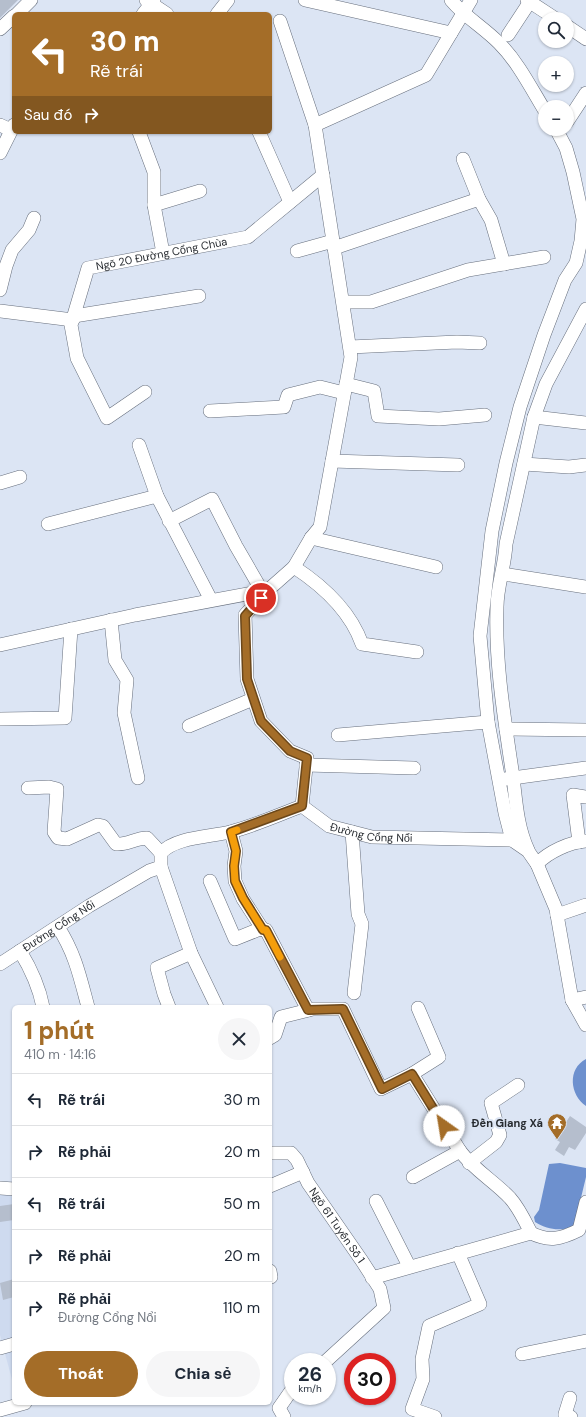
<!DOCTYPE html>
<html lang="vi">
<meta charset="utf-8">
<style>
:root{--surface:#fff;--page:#f6f6f7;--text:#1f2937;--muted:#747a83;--line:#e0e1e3;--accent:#a46d28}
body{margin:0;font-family:"DM Sans",sans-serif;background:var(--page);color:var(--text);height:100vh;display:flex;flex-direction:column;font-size:15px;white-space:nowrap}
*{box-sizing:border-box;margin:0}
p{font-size:13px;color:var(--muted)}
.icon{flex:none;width:22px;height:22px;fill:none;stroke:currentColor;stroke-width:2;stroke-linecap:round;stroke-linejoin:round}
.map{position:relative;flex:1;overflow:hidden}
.side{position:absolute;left:12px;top:1005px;width:260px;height:400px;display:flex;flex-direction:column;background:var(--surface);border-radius:6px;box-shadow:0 1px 3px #0004}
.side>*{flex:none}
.hud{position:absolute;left:12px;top:12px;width:260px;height:122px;border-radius:6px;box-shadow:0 1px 3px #0004;background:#a46d28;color:#fff;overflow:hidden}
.buttons{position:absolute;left:538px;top:12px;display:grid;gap:8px}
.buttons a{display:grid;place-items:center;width:36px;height:36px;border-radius:50%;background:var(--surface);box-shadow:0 1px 3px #0004;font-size:20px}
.speed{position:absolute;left:284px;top:1353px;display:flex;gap:8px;font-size:20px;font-weight:700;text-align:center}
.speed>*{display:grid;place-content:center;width:52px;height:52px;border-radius:50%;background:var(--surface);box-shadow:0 1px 3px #0004;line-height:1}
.speed small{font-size:10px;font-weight:400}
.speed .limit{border:6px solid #d22;background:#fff;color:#111}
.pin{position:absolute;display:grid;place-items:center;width:34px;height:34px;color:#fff;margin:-17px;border:2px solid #fff;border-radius:50%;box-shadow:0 1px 4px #0007}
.me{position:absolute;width:44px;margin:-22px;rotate:328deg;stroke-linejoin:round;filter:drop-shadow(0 0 3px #0008)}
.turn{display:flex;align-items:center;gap:14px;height:84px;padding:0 12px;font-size:18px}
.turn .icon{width:52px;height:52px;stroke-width:2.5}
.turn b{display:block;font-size:28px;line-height:34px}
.then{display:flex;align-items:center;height:38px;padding:0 12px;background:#0003;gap:8px;font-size:15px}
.round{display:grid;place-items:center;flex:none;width:42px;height:42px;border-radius:21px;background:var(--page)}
.headline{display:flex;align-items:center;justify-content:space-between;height:68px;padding:0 12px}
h1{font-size:24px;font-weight:800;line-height:30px;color:var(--accent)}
.action{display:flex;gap:8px;margin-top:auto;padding:8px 12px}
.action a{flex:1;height:46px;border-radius:24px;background:var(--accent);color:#fff;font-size:16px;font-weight:800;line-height:46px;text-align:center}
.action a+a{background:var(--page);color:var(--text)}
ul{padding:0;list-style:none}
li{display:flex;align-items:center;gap:12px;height:52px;padding:0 12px;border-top:1px solid var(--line)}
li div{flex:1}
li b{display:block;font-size:15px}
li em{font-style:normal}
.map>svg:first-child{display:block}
</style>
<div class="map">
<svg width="586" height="1417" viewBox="0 0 586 1417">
<rect width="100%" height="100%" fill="#dce5f4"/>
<path fill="#cedaef" d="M0,1191l14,1v195l-14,-52z"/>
<path fill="#6d90ce" d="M586,1059v47c-16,-11 -19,-37 0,-47z
M560,1163l26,5v9l-12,50c-15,4 -26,3 -39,-5l-1,-5 5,-7 10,-46z"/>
<path fill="#b5becd" d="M0,0h18l-18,18z
M570,1116l16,11v6l-11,17 -6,-3 -5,9 -9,-6 5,-8 -5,-3z
M14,1204v16l-14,2v-16z
M14,1279v18l-11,3 -3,-17z"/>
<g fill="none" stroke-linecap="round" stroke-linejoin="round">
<defs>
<g id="minor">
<path d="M146,0l21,14"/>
<path d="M305,0l146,33"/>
<path d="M451,0c14,17 32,27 48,43 19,19 32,45 46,68"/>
<path d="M527,0l29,19"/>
<path d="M17,14l14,-14"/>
<path d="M143,14l11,-14"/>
<path d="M217,14l11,-14"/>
<path d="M280,21l35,104 36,232 -31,170 -9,11 -17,29 -26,23 -23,25 2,64 14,42 29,30 17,7 -5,48"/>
<path d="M567,26l19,13"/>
<path d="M0,29l14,-13"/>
<path d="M508,35l23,-35"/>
<path d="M567,122l19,-29"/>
<path d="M0,125l11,5"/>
<path d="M315,125l111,-50 45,-75"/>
<path d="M556,129l10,19 7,24 10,47 -2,22 -5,22 -11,17 -21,55 -24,72 -14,56 -14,68 -12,105 8,86 17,91 7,27 16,11 9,13 19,45 16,91 14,25"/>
<path d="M139,132l15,40v33"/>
<path d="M259,132l31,70"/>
<path d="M0,153l14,-28"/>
<path d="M463,159l16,40"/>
<path d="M334,248l145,-49 12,21 13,44"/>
<path d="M297,251l36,-10"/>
<path d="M163,253l-9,-48 46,-14"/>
<path d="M0,290l6,-24 6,-16 17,-20 5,-12"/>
<path d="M343,302h28l97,-32 76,-13"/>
<path d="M0,311l73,9"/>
<path d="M74,316l125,-20"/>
<path d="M350,347l107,-5 23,1"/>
<path d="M346,384l28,7 4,25 61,3 46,-4"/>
<path id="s1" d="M145,392l-38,26 -30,-60 -6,-33 17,-57 160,-31 75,-62"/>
<path d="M210,411l74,-4 4,-12 32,-8 24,6"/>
<path d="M534,417l52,6"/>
<path d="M139,445l18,51"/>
<path d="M332,461l126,4"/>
<path d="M524,464l45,3 17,-2"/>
<path d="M0,483l20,-6"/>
<path d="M169,521l43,-22 24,47 26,45"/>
<path d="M48,524l109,-28 54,104"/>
<path d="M311,538l125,29"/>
<path d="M294,567c29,19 56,43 68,77l55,8"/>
<path d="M503,574l83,13"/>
<path d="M111,620l4,40 12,20 -3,33 14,65"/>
<path d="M0,645l135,-30 133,-25"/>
<path d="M0,719l65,-1 6,-89"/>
<path d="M189,726l64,-27"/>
<path d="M506,729l80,1"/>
<path d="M338,735l150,-13"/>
<path d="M306,765l108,3"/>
<path d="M505,779l81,-11"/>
<path d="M28,788l21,-1 8,2 -3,43 4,6 9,1 31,-14 5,1 13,18c11,1 20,-6 31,-6l14,15"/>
<path d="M231,832l5,19 -2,15 1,15 8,18 20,31"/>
<path d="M352,832l6,82 4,10 -8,69"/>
<path d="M579,842l-6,-47 13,2"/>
<path d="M528,850c-12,-26 -12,-53 -16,-80 -8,-54 -17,-108 -15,-163 0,-21 8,-41 9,-63l28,-127 12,-33 40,-75"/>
<path d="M537,864c11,-12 33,-22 49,-23"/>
<path d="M161,867l30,86 26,54"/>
<path d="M210,881l25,58 25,-10 6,1 42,80"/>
<path d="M557,915l29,-10"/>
<path d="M58,927c17,26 22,50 30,80"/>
<path d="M20,951c11,18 19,35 23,56"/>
<path id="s2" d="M0,964l89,-58 60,-35 12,-4v-14c14,-16 49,-16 69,-21 24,-6 48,-17 72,-26l27,20 43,11 140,3"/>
<path d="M572,1000l14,-3"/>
<path d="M169,1007l-5,-13 -7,-26 34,-15"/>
<path d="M418,1008l21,49 -27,17 48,77c14,19 34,30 50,47 9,10 15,23 21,35"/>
<path d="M270,1038l5,-3 6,-18 32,-8h30l38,80 31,-15"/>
<path id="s3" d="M270,1153h21l6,7 11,23 54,78 18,28 4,19 -59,54"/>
<path d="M469,1163l27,-21 4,-7 -9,-32 27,-18"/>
<path d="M413,1177l47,-26"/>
<path d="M270,1186l33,-14"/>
<path d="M0,1188l14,1"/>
<path d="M376,1201l33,65"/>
<path d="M270,1271l1,6"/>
<path d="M372,1278l159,-45c18,9 30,6 48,-3l7,-28"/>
<path d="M0,1348l14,-4"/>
<path d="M522,1354l64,-13"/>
<path d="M570,1398l-5,16 6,3"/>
<path d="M0,1410l25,-7"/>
<path d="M284,1417l-5,-9 14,-20"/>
<path d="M435,1417l-23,-8 11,-30 -1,-20 7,-33 51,-22 -22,-51"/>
</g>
</defs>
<use href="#minor" stroke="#676f7d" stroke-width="14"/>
<use href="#minor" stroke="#fff" stroke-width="13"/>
</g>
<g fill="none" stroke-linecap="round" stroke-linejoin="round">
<defs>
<path id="route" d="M261,598l-16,18 2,63 14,42 29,30 17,7 -5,48 -71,26 5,19 -2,15 1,15 8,17 20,32h3l42,80 35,-1 39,80 30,-15 32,52"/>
</defs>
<use href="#route" stroke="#6b471a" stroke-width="10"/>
<use href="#route" stroke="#a46d28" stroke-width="7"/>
<path stroke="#f59e0b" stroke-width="7" d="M237,830l-6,2 5,19 -2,15 1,15 8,17 20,32h3l14,27"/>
</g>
<defs>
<symbol id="temple-pin" viewBox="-11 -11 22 30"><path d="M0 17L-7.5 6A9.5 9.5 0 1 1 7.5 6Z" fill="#a46d28" stroke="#dce5f4"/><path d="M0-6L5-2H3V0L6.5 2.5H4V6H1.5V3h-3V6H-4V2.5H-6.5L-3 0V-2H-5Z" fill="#fff"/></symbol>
</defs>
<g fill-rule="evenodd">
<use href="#temple-pin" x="546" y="1112" width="22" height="30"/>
</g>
<g text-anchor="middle" stroke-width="4" stroke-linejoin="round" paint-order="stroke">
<g font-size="11" fill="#272b30" stroke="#dce5f4">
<text dy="4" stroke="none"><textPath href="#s1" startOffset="281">Ngõ 20 Đường Cổng Chùa</textPath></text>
<text dy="4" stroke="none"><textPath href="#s2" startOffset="429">Đường Cổng Nổi</textPath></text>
<text dy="4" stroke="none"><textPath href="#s2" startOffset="70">Đường Cổng Nổi</textPath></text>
<text dy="4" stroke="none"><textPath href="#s3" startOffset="107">Ngõ 61 Tuyến Số 1</textPath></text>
</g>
<g font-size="11" font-weight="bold" fill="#272b30" stroke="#dce5f4" text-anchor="end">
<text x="543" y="1127">Đền Giang Xá</text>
</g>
</g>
</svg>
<div class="buttons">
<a><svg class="icon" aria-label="search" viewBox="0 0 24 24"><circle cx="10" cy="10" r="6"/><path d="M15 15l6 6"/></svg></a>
<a>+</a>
<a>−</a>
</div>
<div class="speed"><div>26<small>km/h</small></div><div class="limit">30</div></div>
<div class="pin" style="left:261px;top:598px;background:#d93025"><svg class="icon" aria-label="arrive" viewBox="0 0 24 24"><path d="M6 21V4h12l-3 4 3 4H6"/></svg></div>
<svg class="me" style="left:444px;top:1126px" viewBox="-20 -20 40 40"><circle r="19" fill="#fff"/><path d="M0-13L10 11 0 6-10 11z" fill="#a46d28"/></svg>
<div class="hud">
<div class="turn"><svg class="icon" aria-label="left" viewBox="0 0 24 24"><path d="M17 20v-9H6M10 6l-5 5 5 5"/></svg><div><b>30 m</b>Rẽ trái</div></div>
<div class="then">Sau đó<svg class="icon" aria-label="right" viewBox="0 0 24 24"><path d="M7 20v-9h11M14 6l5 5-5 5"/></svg></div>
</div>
<section class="side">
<div class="headline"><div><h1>1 phút</h1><p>410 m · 14:16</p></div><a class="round"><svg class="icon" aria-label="close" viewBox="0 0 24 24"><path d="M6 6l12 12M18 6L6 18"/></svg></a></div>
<ul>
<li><svg class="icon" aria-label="left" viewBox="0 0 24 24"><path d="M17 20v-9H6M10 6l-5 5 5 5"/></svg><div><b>Rẽ trái</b></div><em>30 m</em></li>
<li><svg class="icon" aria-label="right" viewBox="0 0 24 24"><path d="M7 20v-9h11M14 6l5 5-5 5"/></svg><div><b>Rẽ phải</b></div><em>20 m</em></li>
<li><svg class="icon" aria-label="left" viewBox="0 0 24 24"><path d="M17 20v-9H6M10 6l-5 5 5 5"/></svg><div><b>Rẽ trái</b></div><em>50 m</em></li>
<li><svg class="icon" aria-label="right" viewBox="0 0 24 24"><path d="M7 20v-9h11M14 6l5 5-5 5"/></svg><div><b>Rẽ phải</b></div><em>20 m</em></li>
<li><svg class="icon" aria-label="right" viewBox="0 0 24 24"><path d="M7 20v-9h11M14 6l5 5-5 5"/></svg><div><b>Rẽ phải</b><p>Đường Cổng Nổi</p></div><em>110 m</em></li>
</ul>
<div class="action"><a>Thoát</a><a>Chia sẻ</a></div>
</section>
</div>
